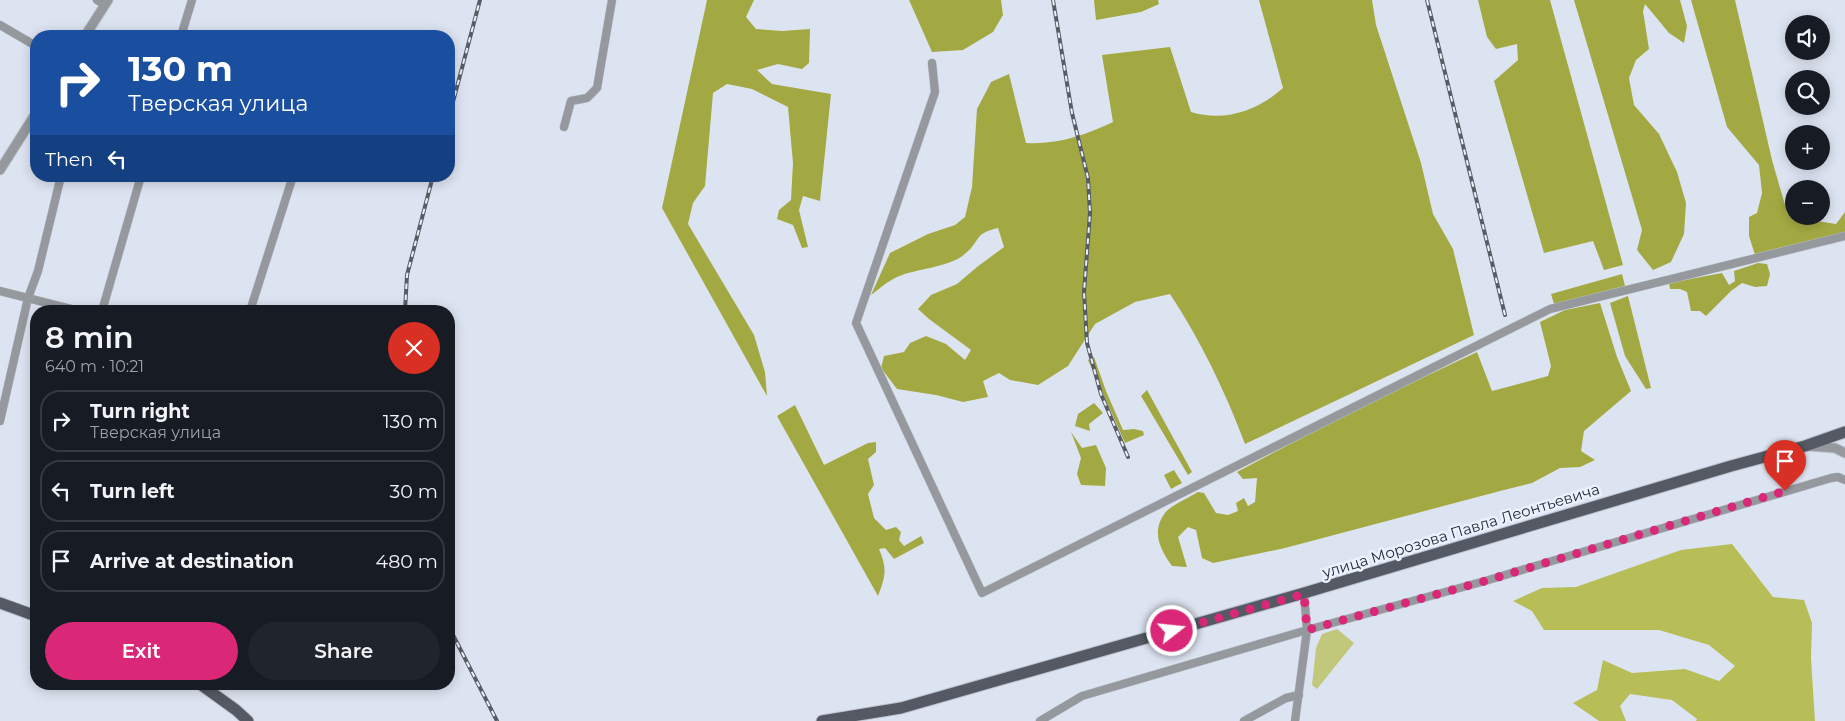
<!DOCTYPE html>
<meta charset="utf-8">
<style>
:root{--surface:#171b24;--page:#20242c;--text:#f1f3f6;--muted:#9ea1a6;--line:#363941;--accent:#db2777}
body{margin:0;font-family:Montserrat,sans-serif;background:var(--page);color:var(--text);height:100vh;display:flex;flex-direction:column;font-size:19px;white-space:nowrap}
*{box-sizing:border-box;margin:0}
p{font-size:16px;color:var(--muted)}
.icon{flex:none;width:28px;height:28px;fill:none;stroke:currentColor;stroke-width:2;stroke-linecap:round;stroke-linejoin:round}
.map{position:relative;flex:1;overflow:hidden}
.panel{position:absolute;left:30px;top:305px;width:425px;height:385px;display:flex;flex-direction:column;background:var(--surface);border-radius:20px;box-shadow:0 2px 12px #0003}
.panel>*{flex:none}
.hud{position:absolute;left:30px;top:30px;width:425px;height:152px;border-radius:20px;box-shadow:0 2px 12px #0003;background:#1a4fa0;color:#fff;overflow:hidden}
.fabs{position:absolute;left:1785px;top:15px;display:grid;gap:10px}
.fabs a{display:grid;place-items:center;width:45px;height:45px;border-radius:50%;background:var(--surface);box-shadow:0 2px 12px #0003;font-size:25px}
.pin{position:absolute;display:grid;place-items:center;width:42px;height:42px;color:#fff;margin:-51px -21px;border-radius:50% 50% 50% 0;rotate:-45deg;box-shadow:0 0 5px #0007}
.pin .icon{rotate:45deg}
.me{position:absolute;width:55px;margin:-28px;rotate:74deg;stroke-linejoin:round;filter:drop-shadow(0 0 4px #0008)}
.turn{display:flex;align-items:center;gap:18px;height:105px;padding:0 15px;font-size:22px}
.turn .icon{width:65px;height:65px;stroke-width:2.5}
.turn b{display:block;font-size:35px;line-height:42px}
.then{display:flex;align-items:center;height:48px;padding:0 15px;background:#0003;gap:10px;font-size:19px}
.round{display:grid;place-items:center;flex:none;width:52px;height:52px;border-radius:26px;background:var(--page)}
.head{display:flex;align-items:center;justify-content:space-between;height:85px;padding:0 15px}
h1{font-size:30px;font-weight:600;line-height:38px}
.cta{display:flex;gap:10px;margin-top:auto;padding:10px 15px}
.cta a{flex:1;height:58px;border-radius:30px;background:var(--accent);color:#fff;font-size:20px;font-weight:600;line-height:58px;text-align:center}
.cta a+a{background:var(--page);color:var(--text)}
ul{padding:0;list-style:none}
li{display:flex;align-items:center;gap:15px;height:62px;margin:0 10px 8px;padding:0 5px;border:2px solid var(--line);border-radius:20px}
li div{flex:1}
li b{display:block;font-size:19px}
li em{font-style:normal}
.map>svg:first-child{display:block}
</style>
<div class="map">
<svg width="1845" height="721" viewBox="0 0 1845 721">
<rect width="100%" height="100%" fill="#dde4f1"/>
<path fill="#c1c77b" d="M1337,629l17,14 -37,46 -5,-4 4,-37 6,-14z"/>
<path fill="#a3a942" d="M707,0h47l-8,17 10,12 26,2 28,-2 -1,34 -7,6 -24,-5 -21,6 15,14 59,10 -11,107 -17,-5 -4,14 9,37 -6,1 -9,-23 -16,-6 2,-9 12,-10 2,-37 -5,-56 -36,-18 -25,-5 -14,9 -8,93 -12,17 -5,21 66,111 11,37 2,24 -105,-188z
M909,0h92l2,15 -10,17 -30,18 -31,2z
M1094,0h64l1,4 -18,8 -45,8z
M1259,0h113l4,25 45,138 12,51 20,35 21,86 -229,109c-20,-53 -44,-103 -75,-150l-35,8 -40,22 -27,42 -30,19 -28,-5 -11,-7 -16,8 5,16 -25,5 -27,-7 -39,-6 -16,-21 3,-12 20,-4 6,-9 16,-7 20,8 19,16 6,-10 -42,-31 -11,-10 13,-14 26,-11 20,-17 27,-20 -6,-19c-25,6 -16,11 -32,25 -16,15 -49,15 -69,24 -9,4 -18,12 -26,18l19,-42 38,-19 27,-9 10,-8 7,-30 5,-78 14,-27 18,-8 17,69c30,2 60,-8 87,-21l-11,-67 68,-8 21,65c34,10 66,-1 92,-24z
M1478,0h72l73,265 -19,5 -11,-29 -49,12 -50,-172 24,-21 -1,-16 -21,5 -9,-12z
M1574,0h106l7,26 -3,17 -15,-10 -24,-29 -2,7 6,38 -13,11 -7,18 5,27 25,29 18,38 9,31 -2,31 -13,28 -18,8 -16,-20 5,-20z
M1691,0h44l37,160 15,52 12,11 11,-3 26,4 9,-12v21l-90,22 -6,-19v-19l8,-4 5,-20 -3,-28 -32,-38z
M1758,263l9,1 3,10 -3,12 -12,1 -13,-4 -11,8 -25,25 -6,-5h-9l-4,-19 -7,-3h-10l-1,-6 53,-10 7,12 6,-4 -1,-10z
M1622,274l3,12 -71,18 -3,-10z
M1628,296l23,92 -5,1 -21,-33 -15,-53z
M1600,303l17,54 14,34 -47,40 -3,20 14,9 -15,7 -20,1 -28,15 -32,8 -215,57 -72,15 -11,-5 -6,-28 -8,-3 -10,10 9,30 -15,-1c-12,-17 -21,-34 -7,-53 5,-7 25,-16 33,-21l6,1 12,20 12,2 10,-4 -2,-8 8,-5 4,8 7,-4 2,-24 -14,1 -6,-7 121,-64 119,-56 15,39 56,-15 3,-10 -11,-44 25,-12z
M1094,357l12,34 17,39 11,-1 9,2 1,4 -19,8 -37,-83z
M1147,390l45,82 -4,3 -47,-79z
M1094,403l9,10 -14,11 1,7 -15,-5 3,-12z
M795,405l29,60 44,-22 8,-1v10l-8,7 6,26 -6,9 6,24 12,12 10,-3 5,5 -2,8 5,6 17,-10 3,7 -30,16 -9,-11 -6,1c8,19 7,27 -1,47l-101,-180z
M1071,432l11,16 14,-3 10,23 -1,18 -24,-1 -4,-11 4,-16z
M1174,470l8,13 -11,6 -7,-14z"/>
<path fill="#b7bd57" d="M1732,544l41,53 31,3 8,23 -1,36 4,62h-119l1,-2 -25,-19 -42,-6 -10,12 6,15h-27l-26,-18 24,-13 6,-30 29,13 53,-4 34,12 16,-15 -26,-21 -50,-15h-115l-12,-19 -19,-10 29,-13 34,-1 105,-37z"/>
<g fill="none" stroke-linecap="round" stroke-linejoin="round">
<defs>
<path id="minor" d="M97,0l8,5
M0,25l36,21
M181,36l11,-36
M932,63l3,29 -79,231 126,270 568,-284 295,-73
M564,127l7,-26 16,-3 10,-10 15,-88
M0,291l79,20
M102,311l39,-135
M250,311l43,-135
M0,421l28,-123 10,-27 23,-95
M1040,721l42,-25 225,-66 178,-49 346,-103 7,-1 7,3
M1244,721l42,-23 13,-3
M1295,721l12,-91 -3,-37"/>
<path id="tertiary" d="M85,36l23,-36
M0,170l36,-57
M1808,446l27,2 10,5"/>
<path id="primary" d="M0,603l36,13
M200,684l36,26 12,11
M822,721l79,-13 403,-115 427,-127 74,-20 40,-14"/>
</defs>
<use href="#minor" stroke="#bcc2ce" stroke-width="9"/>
<use href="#tertiary" stroke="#bcc2ce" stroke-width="11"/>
<use href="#primary" stroke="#bcc2ce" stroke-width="13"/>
<use href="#minor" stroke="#95989d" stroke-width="8"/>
<use href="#tertiary" stroke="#95989d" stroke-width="9"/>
<use href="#primary" stroke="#545963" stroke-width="11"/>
<defs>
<path id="rail" d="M1053,0l19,113 16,65 2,35 -6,79 3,51 14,51 27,63
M1427,0l78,315
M449,117l31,-117
M405,311l2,-36 26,-99
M449,622l4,13 44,86"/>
</defs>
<use href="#rail" stroke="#585c64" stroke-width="4"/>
<use href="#rail" stroke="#ebf2ff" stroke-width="2" stroke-dasharray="5.5" stroke-linecap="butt"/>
</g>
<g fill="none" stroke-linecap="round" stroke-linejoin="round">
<path stroke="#db2777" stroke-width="9" stroke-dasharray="0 16.2" d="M1172,631l132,-37 3,36 178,-49 300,-90"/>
</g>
<g text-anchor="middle" stroke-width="5" stroke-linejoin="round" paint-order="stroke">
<g font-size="15" fill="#25282d" stroke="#ebf2ff">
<text transform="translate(1461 531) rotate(-17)" y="5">улица Морозова Павла Леонтьевича</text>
</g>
</g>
</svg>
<div class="fabs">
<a><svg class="icon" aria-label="sound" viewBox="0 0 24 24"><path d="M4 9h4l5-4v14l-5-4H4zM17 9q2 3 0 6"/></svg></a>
<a><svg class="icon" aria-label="search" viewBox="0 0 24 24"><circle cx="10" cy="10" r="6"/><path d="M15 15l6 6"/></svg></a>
<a>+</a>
<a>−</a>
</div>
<div class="pin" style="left:1785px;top:491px;background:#d93025"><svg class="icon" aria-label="arrive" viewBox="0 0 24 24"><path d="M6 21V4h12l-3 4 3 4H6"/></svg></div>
<svg class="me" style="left:1172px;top:631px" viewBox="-20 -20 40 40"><circle r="17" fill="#db2777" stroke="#fff" stroke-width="3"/><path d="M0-11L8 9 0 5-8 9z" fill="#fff"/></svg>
<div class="hud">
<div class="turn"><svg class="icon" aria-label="right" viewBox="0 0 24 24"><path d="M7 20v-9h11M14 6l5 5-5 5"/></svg><div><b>130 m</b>Тверская улица</div></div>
<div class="then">Then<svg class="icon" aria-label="left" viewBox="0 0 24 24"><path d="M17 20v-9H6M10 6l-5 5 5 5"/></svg></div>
</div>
<section class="panel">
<div class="head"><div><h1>8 min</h1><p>640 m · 10:21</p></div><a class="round" style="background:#d93025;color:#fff"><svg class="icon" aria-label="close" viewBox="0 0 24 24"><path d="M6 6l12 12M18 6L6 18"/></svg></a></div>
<ul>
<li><svg class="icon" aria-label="right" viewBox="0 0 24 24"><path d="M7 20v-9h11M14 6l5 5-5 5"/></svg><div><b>Turn right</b><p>Тверская улица</p></div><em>130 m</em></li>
<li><svg class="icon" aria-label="left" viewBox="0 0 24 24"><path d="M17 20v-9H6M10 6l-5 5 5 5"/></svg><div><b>Turn left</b></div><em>30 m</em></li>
<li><svg class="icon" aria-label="arrive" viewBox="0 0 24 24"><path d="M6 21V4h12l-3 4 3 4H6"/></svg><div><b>Arrive at destination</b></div><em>480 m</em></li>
</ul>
<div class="cta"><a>Exit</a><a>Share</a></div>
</section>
</div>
